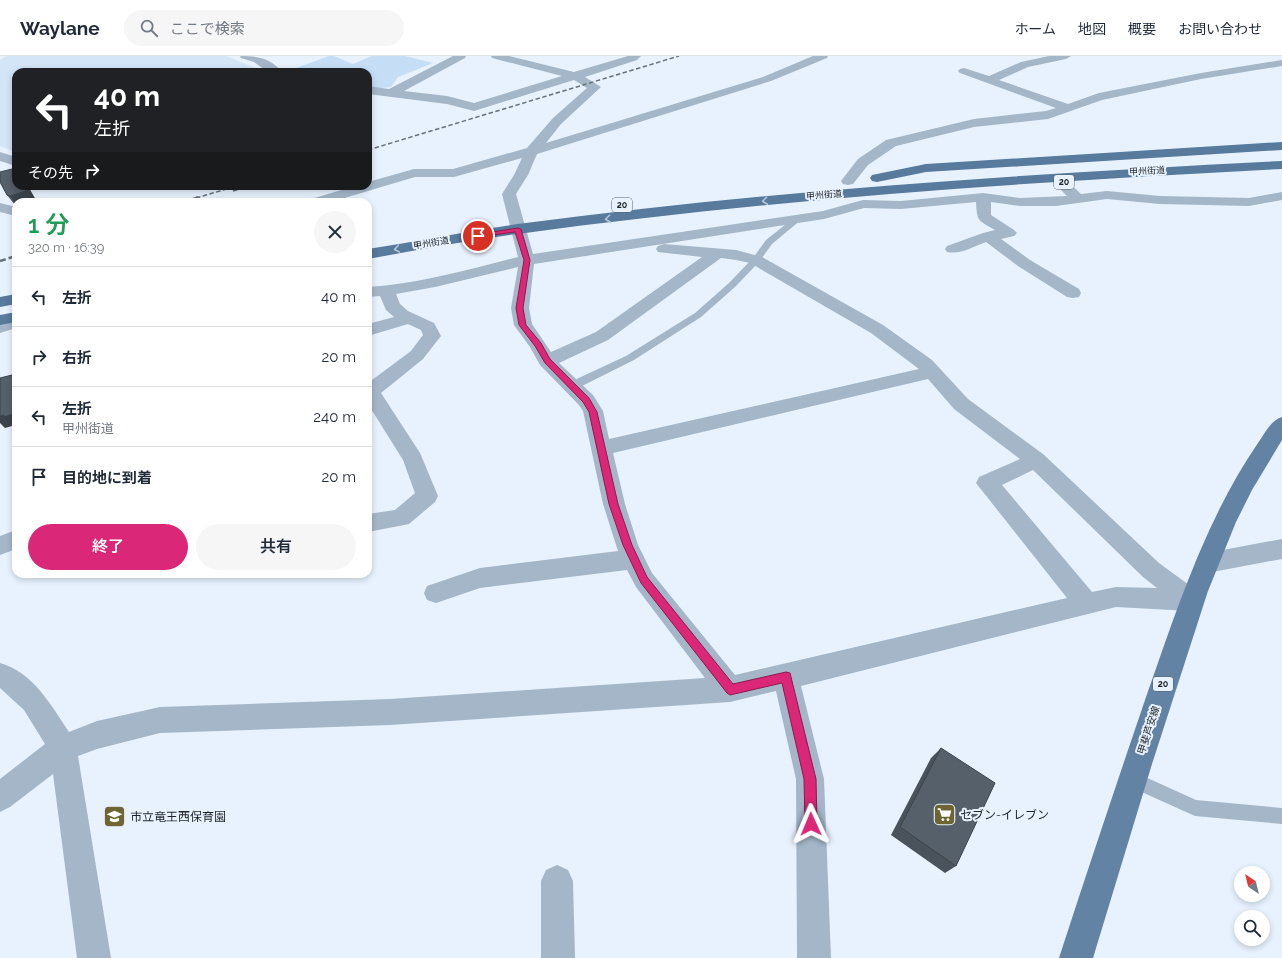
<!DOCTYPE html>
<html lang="ja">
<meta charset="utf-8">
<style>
:root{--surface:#fff;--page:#f6f6f7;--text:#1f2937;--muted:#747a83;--line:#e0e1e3;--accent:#db2777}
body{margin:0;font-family:Raleway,"Noto Sans JP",sans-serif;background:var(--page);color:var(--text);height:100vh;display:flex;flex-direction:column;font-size:15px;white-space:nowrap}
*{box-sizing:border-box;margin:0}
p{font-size:13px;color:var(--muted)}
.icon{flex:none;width:22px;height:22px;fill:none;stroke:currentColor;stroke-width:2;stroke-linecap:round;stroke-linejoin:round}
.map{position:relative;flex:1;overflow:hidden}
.panel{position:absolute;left:12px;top:142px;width:360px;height:380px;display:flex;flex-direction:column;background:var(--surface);border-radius:12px;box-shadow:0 2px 6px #0003}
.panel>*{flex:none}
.banner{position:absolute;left:12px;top:12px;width:360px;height:122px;border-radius:12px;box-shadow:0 2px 6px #0003;background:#202124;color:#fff;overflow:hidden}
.needle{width:26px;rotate:325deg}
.fabs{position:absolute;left:1234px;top:810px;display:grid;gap:8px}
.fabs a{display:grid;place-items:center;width:36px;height:36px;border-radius:50%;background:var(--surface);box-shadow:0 2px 6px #0003;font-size:20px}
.pin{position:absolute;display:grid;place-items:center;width:34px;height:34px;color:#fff;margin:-17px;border:2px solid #fff;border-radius:50%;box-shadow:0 1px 4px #0007}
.me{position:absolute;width:44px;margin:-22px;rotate:359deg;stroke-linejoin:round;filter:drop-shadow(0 0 3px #0008)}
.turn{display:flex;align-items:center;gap:14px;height:84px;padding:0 16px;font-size:18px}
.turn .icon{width:52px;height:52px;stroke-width:2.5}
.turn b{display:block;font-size:28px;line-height:34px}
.then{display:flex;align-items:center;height:38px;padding:0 16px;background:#0003;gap:8px;font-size:15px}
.round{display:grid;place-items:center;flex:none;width:42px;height:42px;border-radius:21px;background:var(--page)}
.summary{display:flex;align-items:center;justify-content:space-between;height:68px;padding:0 16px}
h1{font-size:24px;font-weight:600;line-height:30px;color:#1e9e55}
.action{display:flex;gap:8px;margin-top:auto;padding:8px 16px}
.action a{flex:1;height:46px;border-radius:24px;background:var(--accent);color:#fff;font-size:16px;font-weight:600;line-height:46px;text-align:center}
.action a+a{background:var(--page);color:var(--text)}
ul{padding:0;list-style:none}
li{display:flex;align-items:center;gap:12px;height:60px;padding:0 16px;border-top:1px solid var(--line)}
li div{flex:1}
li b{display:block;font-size:15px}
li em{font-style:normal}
header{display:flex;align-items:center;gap:24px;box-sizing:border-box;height:56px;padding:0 20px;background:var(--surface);border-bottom:1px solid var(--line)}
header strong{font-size:19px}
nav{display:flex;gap:22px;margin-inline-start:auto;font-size:14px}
.search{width:280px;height:36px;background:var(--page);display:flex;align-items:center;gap:10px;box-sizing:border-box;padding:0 14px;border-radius:22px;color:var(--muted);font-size:15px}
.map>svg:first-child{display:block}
</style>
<header>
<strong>Waylane</strong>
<div class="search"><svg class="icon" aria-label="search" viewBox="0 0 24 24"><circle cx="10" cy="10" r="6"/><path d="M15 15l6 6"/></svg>ここで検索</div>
<nav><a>ホーム</a><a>地図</a><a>概要</a><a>お問い合わせ</a></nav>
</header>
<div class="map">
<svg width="1282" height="902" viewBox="0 0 1282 902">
<rect width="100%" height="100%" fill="#e7f2fe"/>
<path fill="#d3e5f6" d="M6,0h220l39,16h-249v80l-16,-6v-86z"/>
<path fill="#c5def6" d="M329,0h5l19,8 19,-8h33l28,7 -35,14 -7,10 -21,2 -2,-1v-16h-83z"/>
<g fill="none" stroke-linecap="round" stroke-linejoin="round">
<path fill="#a4b6c8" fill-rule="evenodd" d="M795,161h3l4,2 -30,25 -13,18 -24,25 -34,30 -67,43 -58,29h-8l-1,-3 1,-3 58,-27 69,-43 34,-30 24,-25 13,-18z
M1132,715l64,29 86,8v16l-87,-8 -69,-31 -2,-6 2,-6z"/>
<path fill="#a4b6c8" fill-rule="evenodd" d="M240,0c16,0 31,2 42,16h-14l-14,-10 -13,-4z
M453,0h13l-1,2 -61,33 43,5 27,7 88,-27 -70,-18 -1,-2h18l65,16 54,-16h13l-4,4 -52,17 16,10 -40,37 -15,19 217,-66 50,-21h15l-1,2 -56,23 -234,73 -9,21 -12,19 17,60 290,-43 40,-11 38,1 82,-8 37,5 47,-2 -14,-14 2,-3c11,-3 18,8 26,15l26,-3 53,5 89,2 33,-6v8l-33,6 -89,-2 -53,-5 -51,7h-36l-29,-4v13l23,15 3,3 -3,3 -13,3 29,21 49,29 2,4 -2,4 -6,1 -6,-1 -49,-31 -32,-24c-11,4 -26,13 -39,10l-2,-3 2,-3 36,-13 12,-3c-17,-10 -18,-8 -19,-28l-75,7 -37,-1 -40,11 -290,45 -5,44 3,16 19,28 45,-20 106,-75 -44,-5 -2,-3 2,-3 6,-2 72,6 26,7 121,68 49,35 36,39 75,55 116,109 41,30 3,7 -3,7 -9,4 -75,-4 -315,79 23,93 7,179h-34l-1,-179 -20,-88 -46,11 -340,23 -230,8 -63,16 -19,7 33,202h-34l-24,-184 -43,33 -10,5v-33l45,-35 -21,-34 -24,-22v-25c33,9 51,42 69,69l28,-11 63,-14 230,-8 315,-21 -69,-91 -9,-17 -147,18 -44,15 -9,-3 -3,-7 3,-7 53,-18 138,-17 -15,-47 -20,-93 -4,-6 -39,-40 -10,-18 -16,-22 -3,-17 7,-41 -83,20 -39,7 4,10 8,7 26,12 7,13 -18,23 -42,34 39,60 18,43 -3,6 -26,22 -41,8v-18l27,-4 20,-17 -12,-33 -35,-56v-21l43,-32 12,-16 -2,-5 -13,-6 -40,12v-12l26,-7 -8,-7 -6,-14 -12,1v-10c51,-3 101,-18 150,-30l-16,-63 12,-19 8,-17 -68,19h-39l-84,25h-22l2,-3 44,-13h13v-4l46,-13h39l74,-21 26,-30 34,-30 -13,-8 -100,31 -27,-7 -79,-10v-8l21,3zM721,202l15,2 14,3 121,70 48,36 -310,70 -6,-28 -10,-16 -34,-32 49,-23zM928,323l26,30 66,50 -41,18 -3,6 91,115 -332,77 -83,-102 -14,-28 -13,-41 -12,-51zM1033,414l110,107 14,11 -41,-1 -24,5 -90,-107z
M1049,0h22l-5,3 -38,8 -29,13 69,24 31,-11 102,-20 81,-13v6l-81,13 -99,21 -54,19 -74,8 -78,19 -28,19 -15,19 -5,1 -5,-1 -2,-3 17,-22 28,-19 88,-21 72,-8 10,-3 -96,-35 -2,-2 2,-2 4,-1 25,8 32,-14z
M0,96l16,5v9l-16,-5z
M0,147l16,4v9l-16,-4z
M16,262v10l-16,5v-12z
M16,474v19l-16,6v-19z
M1282,483v20l-75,14 -8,-3 -4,-7 4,-7 8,-3z
M557,809l11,5 5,11 2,77h-34v-77l5,-11z"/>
<path fill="#6383a4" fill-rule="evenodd" d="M1282,361v23l-30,50 -16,32 -28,69 -56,173 -59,194h-34c28,-86 57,-173 86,-258 31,-88 60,-180 113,-257 7,-10 13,-23 24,-26z"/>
<path fill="#577a9d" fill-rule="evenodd" d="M1282,86v8l-356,22 -49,10 -5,-1 -2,-3 2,-3 54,-11z
M1282,105v8c-255,13 -510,30 -764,65 -50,6 -100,16 -150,25v-10c50,-8 100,-18 150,-25 254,-34 509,-50 764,-63z
M16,238v10l-16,3v-10z
M16,256v10l-16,3v-10z"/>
<path stroke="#697178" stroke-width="1.5" stroke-dasharray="4.5 2.5" stroke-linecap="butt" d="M368,94l311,-94
M233,135l17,-5
M196,142l41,-12"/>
<path stroke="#697178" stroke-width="2.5" stroke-dasharray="6 3" stroke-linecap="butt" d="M184,146l15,-5
M0,205l16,-5"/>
</g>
<path fill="#4a535b" d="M7,139l29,5 -20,2v4l-1,-1z
M941,692l15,118 -11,7 -54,-38 40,-77z"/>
<path fill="#3c434a" d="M27,130h1l8,14 -6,2h-14v3l-6,-9z
M16,357v14h-2l-2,-1 -7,2 -5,-5v-7l4,-1z"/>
<path fill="#56606a" stroke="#3c434a" d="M16,112v18h11l2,4 -19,6 -3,-1 -7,-13v-10z
M16,318v39l-12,4v-2l-4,1v-38z
M941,692l54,35 -39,83 -56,-39z"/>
<defs><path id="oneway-chevron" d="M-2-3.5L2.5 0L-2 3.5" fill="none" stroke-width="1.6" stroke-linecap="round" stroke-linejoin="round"/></defs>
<g stroke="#b5c8dc">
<use href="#oneway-chevron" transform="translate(765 145) rotate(173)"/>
<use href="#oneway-chevron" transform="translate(608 163) rotate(173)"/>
<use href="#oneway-chevron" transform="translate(397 193) rotate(170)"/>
</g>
<path fill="#db2777" stroke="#8e194d" d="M518,172l3,1 9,31 -7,48 3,17 15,18 9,16 39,39 8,14 21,92 14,41 15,32 86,107 53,-12 4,1 26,106 1,45 -1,4 -5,2 -4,-2 -2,-4 -1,-45 -22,-96 -52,12 -3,-2 -86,-110 -18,-38 -14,-41 -20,-92 -6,-10 -38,-39 -10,-17 -16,-21 -3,-17 8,-48 -9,-28 -37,5 -3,-1 3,-2z"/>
<defs>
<symbol id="supermarket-square" viewBox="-11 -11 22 22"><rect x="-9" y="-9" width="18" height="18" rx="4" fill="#6f6532" stroke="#e7f2fe"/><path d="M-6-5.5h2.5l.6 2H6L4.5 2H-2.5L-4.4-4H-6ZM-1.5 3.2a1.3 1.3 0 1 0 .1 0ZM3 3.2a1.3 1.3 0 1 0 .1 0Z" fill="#fff"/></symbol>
<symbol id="school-square" viewBox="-11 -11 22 22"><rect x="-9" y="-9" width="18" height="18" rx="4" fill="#6f6532" stroke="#e7f2fe"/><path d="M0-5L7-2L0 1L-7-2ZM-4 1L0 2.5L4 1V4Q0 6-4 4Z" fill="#fff"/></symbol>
</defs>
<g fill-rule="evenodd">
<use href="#supermarket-square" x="932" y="746" width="25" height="25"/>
<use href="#school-square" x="102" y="748" width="25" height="25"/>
</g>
<g text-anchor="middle" stroke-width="4" stroke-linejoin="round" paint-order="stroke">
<g font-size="9" fill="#1f2428" stroke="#e7f2fe">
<text transform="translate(1147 115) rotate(-3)" y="3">甲州街道</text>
<text transform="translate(824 139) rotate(-5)" y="3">甲州街道</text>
<text transform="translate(431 187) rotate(-10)" y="3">甲州街道</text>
</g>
<g fill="#e7f2fe" stroke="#5b6268" stroke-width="1">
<rect x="1054" y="119" width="20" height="14" rx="3"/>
<rect x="612" y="142" width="20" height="14" rx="3"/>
<rect x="1153" y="621" width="20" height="14" rx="3"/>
</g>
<g font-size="9" font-weight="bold" fill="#1f2428">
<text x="1064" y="129">20</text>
<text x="622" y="152">20</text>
<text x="1163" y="631">20</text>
</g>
<g font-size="10" fill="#1f2428" stroke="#e7f2fe">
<text transform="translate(1148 674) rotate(-72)" y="4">甲斐芦安線</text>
</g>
<g font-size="12" fill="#1f2428" stroke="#e7f2fe" text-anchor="start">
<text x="960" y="763">セブン-イレブン</text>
<text x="130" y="765">市立竜王西保育園</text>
</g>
</g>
</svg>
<div class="fabs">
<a><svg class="needle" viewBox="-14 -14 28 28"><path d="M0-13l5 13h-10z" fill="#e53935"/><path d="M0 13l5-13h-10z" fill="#747a83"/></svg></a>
<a><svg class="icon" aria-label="search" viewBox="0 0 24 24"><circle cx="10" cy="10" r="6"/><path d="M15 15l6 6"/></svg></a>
</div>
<div class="pin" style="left:478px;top:180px;background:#d93025"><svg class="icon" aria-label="arrive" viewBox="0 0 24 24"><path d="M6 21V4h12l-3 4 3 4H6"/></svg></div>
<svg class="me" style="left:811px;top:768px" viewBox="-20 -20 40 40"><path d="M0-17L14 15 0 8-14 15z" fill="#db2777" stroke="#fff" stroke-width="4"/></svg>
<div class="banner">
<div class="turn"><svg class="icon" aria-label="left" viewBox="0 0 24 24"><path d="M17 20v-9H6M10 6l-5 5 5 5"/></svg><div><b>40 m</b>左折</div></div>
<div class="then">その先<svg class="icon" aria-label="right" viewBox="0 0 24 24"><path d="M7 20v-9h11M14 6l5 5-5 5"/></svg></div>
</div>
<section class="panel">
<div class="summary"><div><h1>1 分</h1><p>320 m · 16:39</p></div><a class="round"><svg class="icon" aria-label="close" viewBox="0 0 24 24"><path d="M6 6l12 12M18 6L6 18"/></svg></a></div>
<ul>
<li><svg class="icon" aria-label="left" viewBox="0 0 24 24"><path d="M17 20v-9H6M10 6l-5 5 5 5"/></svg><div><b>左折</b></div><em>40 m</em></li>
<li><svg class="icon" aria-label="right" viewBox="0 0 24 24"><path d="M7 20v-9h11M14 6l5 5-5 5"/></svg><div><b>右折</b></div><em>20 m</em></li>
<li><svg class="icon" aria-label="left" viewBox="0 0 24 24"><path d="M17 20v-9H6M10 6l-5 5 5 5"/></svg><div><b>左折</b><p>甲州街道</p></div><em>240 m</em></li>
<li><svg class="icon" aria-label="arrive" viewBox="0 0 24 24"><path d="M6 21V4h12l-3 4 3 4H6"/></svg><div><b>目的地に到着</b></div><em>20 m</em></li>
</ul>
<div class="action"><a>終了</a><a>共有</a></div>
</section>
</div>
